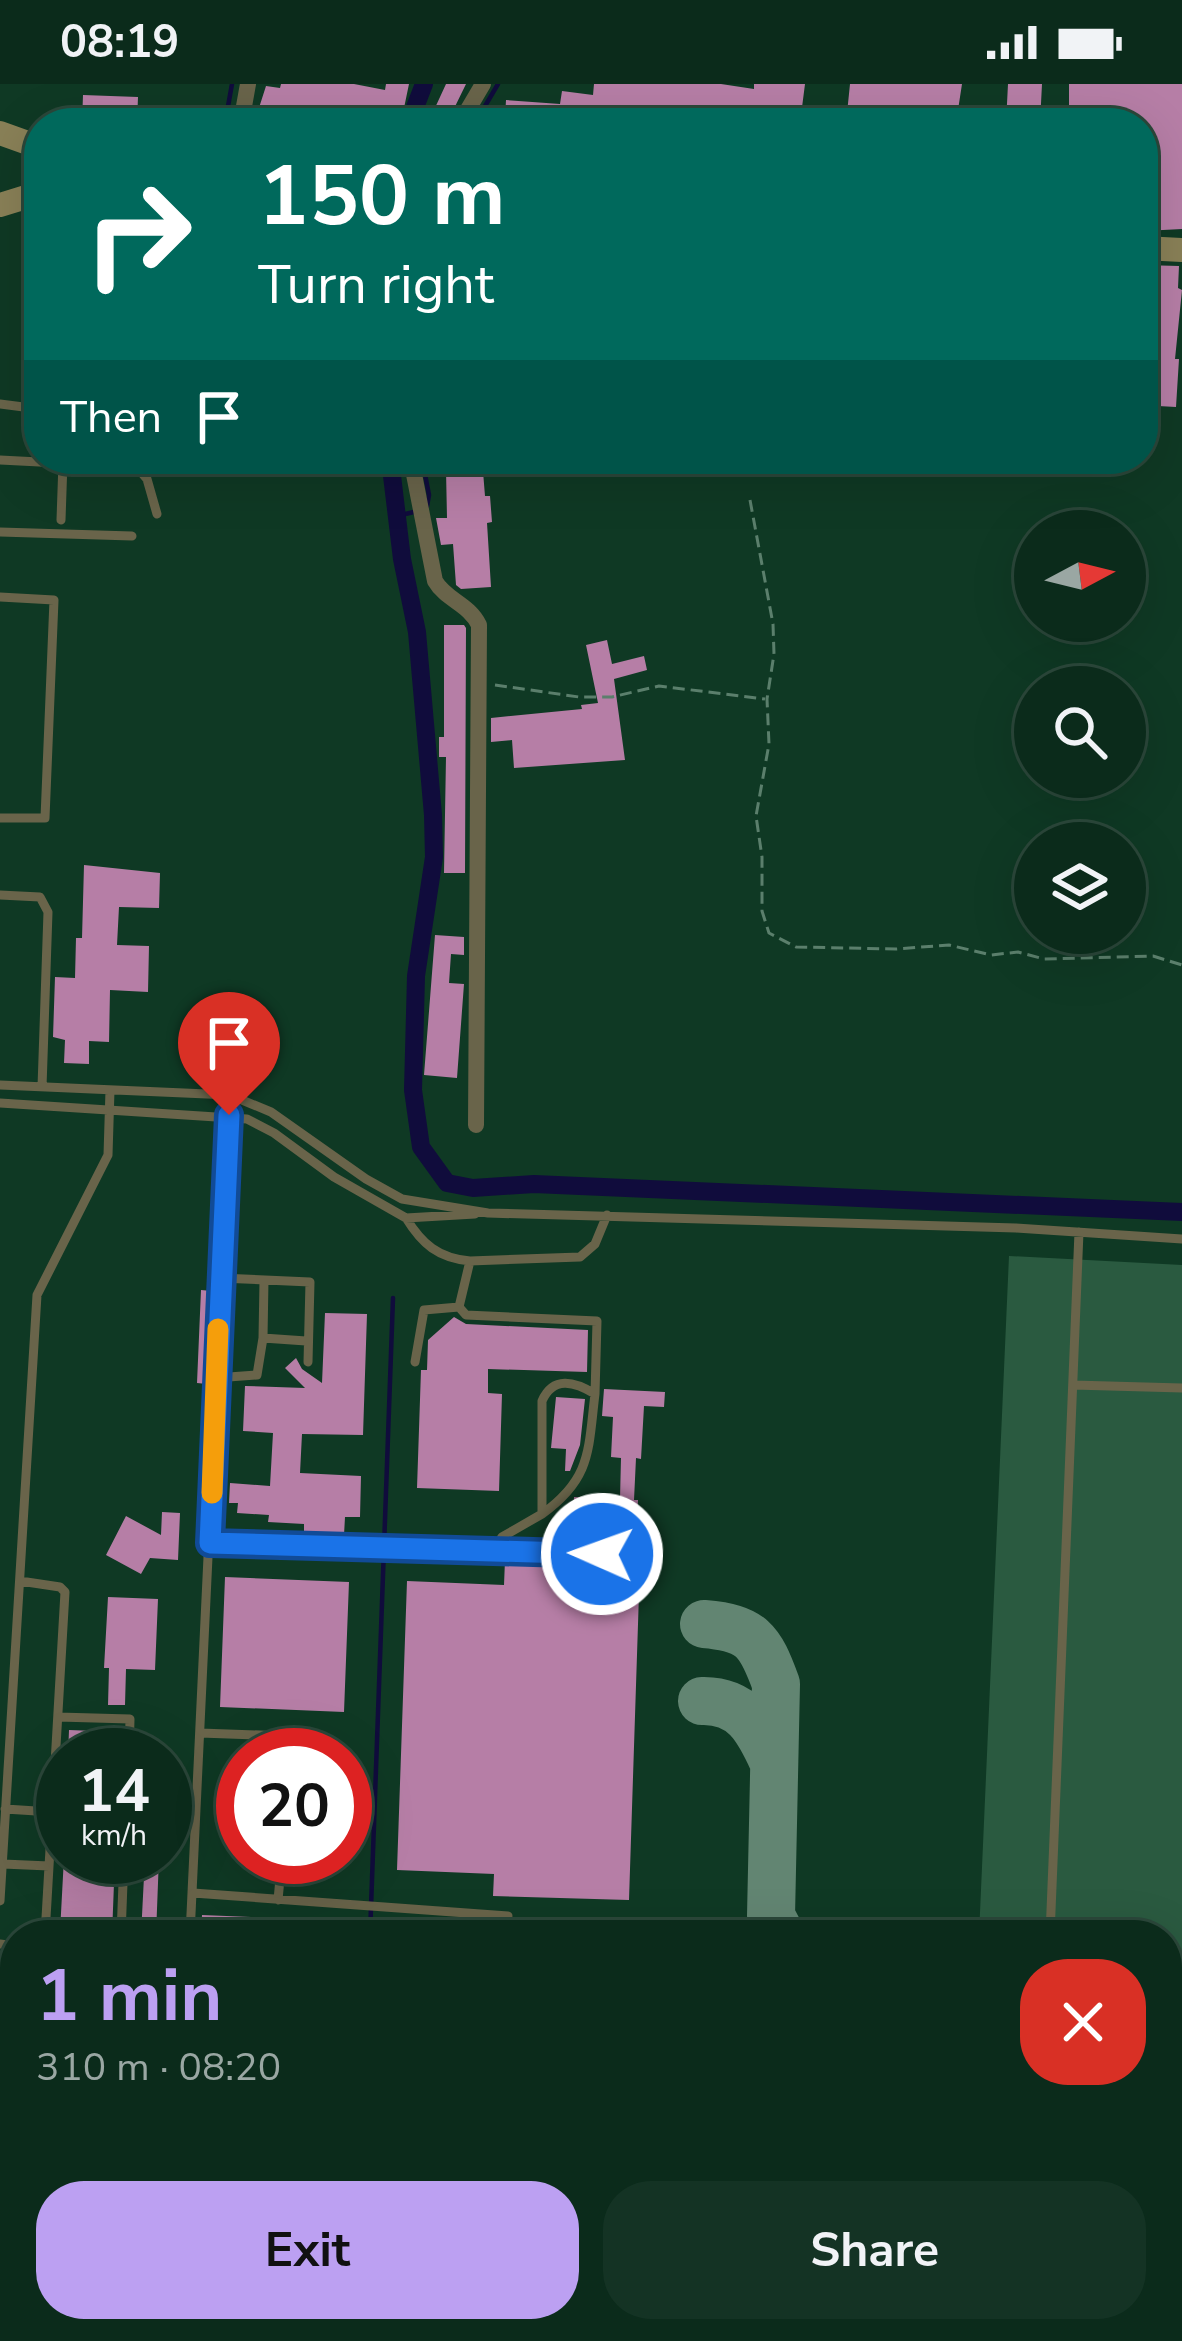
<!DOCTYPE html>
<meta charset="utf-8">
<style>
:root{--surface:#0b2b1b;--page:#143324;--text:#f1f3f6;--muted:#9aa7a3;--line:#2b473a;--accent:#bca0f2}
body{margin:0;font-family:"Nunito Sans",sans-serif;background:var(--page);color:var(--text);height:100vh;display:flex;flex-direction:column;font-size:45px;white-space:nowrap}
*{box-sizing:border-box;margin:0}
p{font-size:39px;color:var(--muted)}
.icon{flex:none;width:66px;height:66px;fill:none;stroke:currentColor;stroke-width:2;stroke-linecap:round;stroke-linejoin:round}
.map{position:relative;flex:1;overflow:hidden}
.drawer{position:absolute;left:0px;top:1836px;width:1182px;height:423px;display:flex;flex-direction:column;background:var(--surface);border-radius:48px 48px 0 0;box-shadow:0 12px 48px #0002,0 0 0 3px var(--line)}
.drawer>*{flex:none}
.guide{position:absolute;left:24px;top:24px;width:1134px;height:366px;border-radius:48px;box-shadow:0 12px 48px #0002,0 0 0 3px var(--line);background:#00695c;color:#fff;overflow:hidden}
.needle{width:78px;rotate:83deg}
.buttons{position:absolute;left:1014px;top:426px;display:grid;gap:24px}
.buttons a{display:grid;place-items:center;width:132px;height:132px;border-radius:50%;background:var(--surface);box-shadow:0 12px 48px #0002,0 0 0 3px var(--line);font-size:60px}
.speed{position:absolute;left:36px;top:1644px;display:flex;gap:24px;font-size:60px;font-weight:700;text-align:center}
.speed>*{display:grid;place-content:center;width:156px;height:156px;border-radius:50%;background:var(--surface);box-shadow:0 12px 48px #0002,0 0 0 3px var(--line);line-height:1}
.speed small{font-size:30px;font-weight:400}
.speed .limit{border:18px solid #d22;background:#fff;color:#111}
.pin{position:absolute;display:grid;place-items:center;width:102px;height:102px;color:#fff;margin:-123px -51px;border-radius:50% 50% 50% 0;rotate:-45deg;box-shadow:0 0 12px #0007}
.pin .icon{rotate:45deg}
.me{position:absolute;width:132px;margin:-66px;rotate:272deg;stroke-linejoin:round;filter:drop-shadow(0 0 9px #0008)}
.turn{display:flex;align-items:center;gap:42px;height:252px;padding:0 36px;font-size:54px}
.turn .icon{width:156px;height:156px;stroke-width:2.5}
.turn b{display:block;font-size:84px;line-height:102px}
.then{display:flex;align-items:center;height:114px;padding:0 36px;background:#0003;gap:24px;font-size:45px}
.round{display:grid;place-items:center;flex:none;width:126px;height:126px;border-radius:48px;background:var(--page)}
.summary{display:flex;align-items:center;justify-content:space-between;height:204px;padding:0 36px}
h1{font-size:72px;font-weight:700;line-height:90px;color:var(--accent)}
.action{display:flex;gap:24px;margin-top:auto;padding:24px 36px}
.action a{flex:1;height:138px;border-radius:48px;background:var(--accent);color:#111;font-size:48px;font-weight:700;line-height:138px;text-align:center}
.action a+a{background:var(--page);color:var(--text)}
.status{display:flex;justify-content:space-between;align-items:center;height:84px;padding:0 60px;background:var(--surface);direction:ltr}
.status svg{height:33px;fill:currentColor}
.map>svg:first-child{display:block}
</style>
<div class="status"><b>08:19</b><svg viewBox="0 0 49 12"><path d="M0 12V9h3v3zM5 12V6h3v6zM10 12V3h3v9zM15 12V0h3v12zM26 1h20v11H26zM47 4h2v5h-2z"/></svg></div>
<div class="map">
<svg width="1182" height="2257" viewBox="0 0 1182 2257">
<rect width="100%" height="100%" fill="#0f3924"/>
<path fill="#2a5a40" d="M1009,1172l173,9v1076h-221l1,-13h205v-393h-188z
M300,2244h546v13h-546z"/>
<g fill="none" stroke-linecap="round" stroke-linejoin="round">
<path stroke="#100c3c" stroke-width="4.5" d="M225,39l7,-39
M475,39l23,-39
M422,375l7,36 -2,11
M397,432l21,-5
M370,1851l23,-637"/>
<path stroke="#100c3c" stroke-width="18" d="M409,39l15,-39
M390,375l12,100 15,73 16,183 1,42 -18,119 -3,114 8,57 26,36 26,5 61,-4 648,28"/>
<path stroke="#628572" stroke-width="48" d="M704,1540c48,4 56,16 72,60l-5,232 10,19
M702,1617c41,-1 56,27 71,60
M907,2257l1,-13"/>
</g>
<path fill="#b67ea6" d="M281,0h73l31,6 1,-6h23l-5,24 -14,-3 -3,18h-126l1,-8 -5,-1 9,-28 14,2z
M446,0h20l-19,39h-19z
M594,0h127l33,5v-5h51l-5,39 -138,-3v3h-16l1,-6 -33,-3 -1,9 -108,-5 1,-18 54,4 2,-13 31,4z
M850,0h112l-6,39h-110z
M1008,0h34l-2,39h-34z
M1069,0h113v145l-38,2 -1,-108h-74z
M83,11l55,2 -1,26h-55z
M1143,181l36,1 -1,22 4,2 -7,69h4l-3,48 -18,-1 -1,26 -14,-1v-73h4l1,-30v-44h-5z
M462,375h20l3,37h5l2,26 -5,1 4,64 -30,2 -5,-4 -3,-41 -12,1 -5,-27h11l-1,-48 16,-2z
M444,541h20l2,3 -1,245h-21l2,-116h-7v-20h5z
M607,556l5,24 32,-8 3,14 -33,9 11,81 -111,8 -2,-28 -21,2v-24l91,-9 -1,-4 17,-2 -12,-58z
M84,781l76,8 -1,35 -40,-1 -2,38 32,1 -1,46 -38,-2 -1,52 -20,-1v23l-25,-1 1,-23 -12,-3 2,-60 20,1 1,-40h6z
M435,851l29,2v18l-13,-1 -2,29 15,1 -7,94 -33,-3z
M201,1206l11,1 -5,93 -10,-1z
M325,1229l42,1 -4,121 -61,-1 -2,39 61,3 -1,41h-15l-1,18 -40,-2v-9l-36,-2 1,-7 -32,-2 1,-10h-9l1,-20 40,3 3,-53 -30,-2 2,-45 60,2 -20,-20 11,-10 6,11 20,14z
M454,1233l12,7 122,6 -1,42 -99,-3v24l14,1 -3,97 -82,-3 4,-118h6l1,-30z
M604,1305l61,3 -1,15 -20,-1 -3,53 -5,-1 -2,42h4l-2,37 -64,-3 2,-37 46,2 1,-41 -10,-1 2,-40 -11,-1z
M556,1313l29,2 -5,46 -10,26h-5l1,-22 -15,-1z
M162,1428l18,1 -2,47 -28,-2 -9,16 -35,-19 20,-39 35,19z
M505,1476l135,3 -11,337 -136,-4 1,-22 -97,-4 10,-289 97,4z
M225,1493l124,5 -5,130 -124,-5z
M108,1513l50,2 -3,71 -29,-1 -1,36h-17l1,-37h-5z
M69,1646l52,2 -1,23h-52z
M64,1773h51l-3,78 -52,-3z
M145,1773h14l-3,78h-15z
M202,1831l49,2 -1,18h-49z"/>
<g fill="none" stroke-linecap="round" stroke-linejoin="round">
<path stroke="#5b7f6c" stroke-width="3" stroke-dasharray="12 6" stroke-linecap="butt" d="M750,416l23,124 1,30 -7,45 2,45 -13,72 6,41v54l7,22 27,14 100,2 53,-4 42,10 27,-3 26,7 109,-3 29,9
M495,601l84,12h33l47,-11 106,13"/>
<path stroke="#69644a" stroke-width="9" d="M0,320l39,5
M0,376l137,7 10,12 10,35
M61,436l2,-58
M0,448l132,4
M0,513l54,3 -9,218h-45
M0,811l40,2 8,15 -6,175
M0,1001l230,10 41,17 95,67 36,20 86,14 528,15 166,11
M0,1019l247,16 27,14 60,44 72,41 69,-4
M406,1134c16,26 32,40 64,43l110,-4 15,-13 12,-29
M470,1177l-11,46 7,8 131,6 -2,73
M220,1194l90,4 -2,80
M264,1196l-1,58 43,3
M415,1278l9,-52 35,-3
M215,1294l42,-3 6,-37
M1073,1301l109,3
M210,1459l426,12
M493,1467l9,-14 40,-23v-113c11,-25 32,-20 53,-7 -7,56 -3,84 -53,120
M20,1497l40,6 5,5 -20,343
M58,1633l72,2 -1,36
M200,1649l87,3 2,19
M5,1725l47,3
M3,1780l46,2
M193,1809l315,23
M278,1816l4,-43
M0,1817l37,-606 71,-140 2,-65
M121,1851l3,-78
M190,1851l40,-840
M1050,1851l29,-703
M0,1860l15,2
M0,1955l15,1
M0,2137l15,1
M182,2257l1,-13
M412,2257l1,-13"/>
<path stroke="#69644a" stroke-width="16" d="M241,39l7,-39
M460,39l23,-39
M411,375l24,122c11,19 34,23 44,44l-3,500"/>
<path stroke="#898057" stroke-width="24" d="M0,49l39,14
M0,121l39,-12
M1143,164l39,2"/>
</g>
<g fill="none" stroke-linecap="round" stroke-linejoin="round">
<defs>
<path id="route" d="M229,1031l-19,428 392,11"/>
</defs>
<use href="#route" stroke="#114b97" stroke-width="30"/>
<use href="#route" stroke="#1a73e8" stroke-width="21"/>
<path stroke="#f59e0b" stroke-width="21" d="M212,1409l6,-164"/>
</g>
</svg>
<div class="buttons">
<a><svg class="needle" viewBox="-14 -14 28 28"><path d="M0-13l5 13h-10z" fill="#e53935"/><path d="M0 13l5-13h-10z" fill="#9aa7a3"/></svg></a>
<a><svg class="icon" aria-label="search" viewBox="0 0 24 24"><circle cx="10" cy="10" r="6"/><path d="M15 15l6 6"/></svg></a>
<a><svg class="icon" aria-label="layers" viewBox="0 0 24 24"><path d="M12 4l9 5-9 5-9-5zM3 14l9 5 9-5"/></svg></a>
</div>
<div class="speed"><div>14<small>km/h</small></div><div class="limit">20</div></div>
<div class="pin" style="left:229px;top:1031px;background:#d93025"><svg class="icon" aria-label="arrive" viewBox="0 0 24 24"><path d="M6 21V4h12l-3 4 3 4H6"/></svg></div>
<svg class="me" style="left:602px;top:1470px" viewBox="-20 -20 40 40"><circle r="17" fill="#1a73e8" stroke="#fff" stroke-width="3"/><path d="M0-11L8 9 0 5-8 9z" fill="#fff"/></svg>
<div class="guide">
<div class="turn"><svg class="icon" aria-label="right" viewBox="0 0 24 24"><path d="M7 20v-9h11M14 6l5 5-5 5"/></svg><div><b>150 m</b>Turn right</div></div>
<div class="then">Then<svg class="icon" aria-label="arrive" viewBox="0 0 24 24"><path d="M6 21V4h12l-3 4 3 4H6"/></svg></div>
</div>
<section class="drawer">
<div class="summary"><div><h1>1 min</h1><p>310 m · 08:20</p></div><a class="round" style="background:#d93025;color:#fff"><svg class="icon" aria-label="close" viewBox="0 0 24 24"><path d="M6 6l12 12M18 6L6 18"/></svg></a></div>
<div class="action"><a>Exit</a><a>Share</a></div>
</section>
</div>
